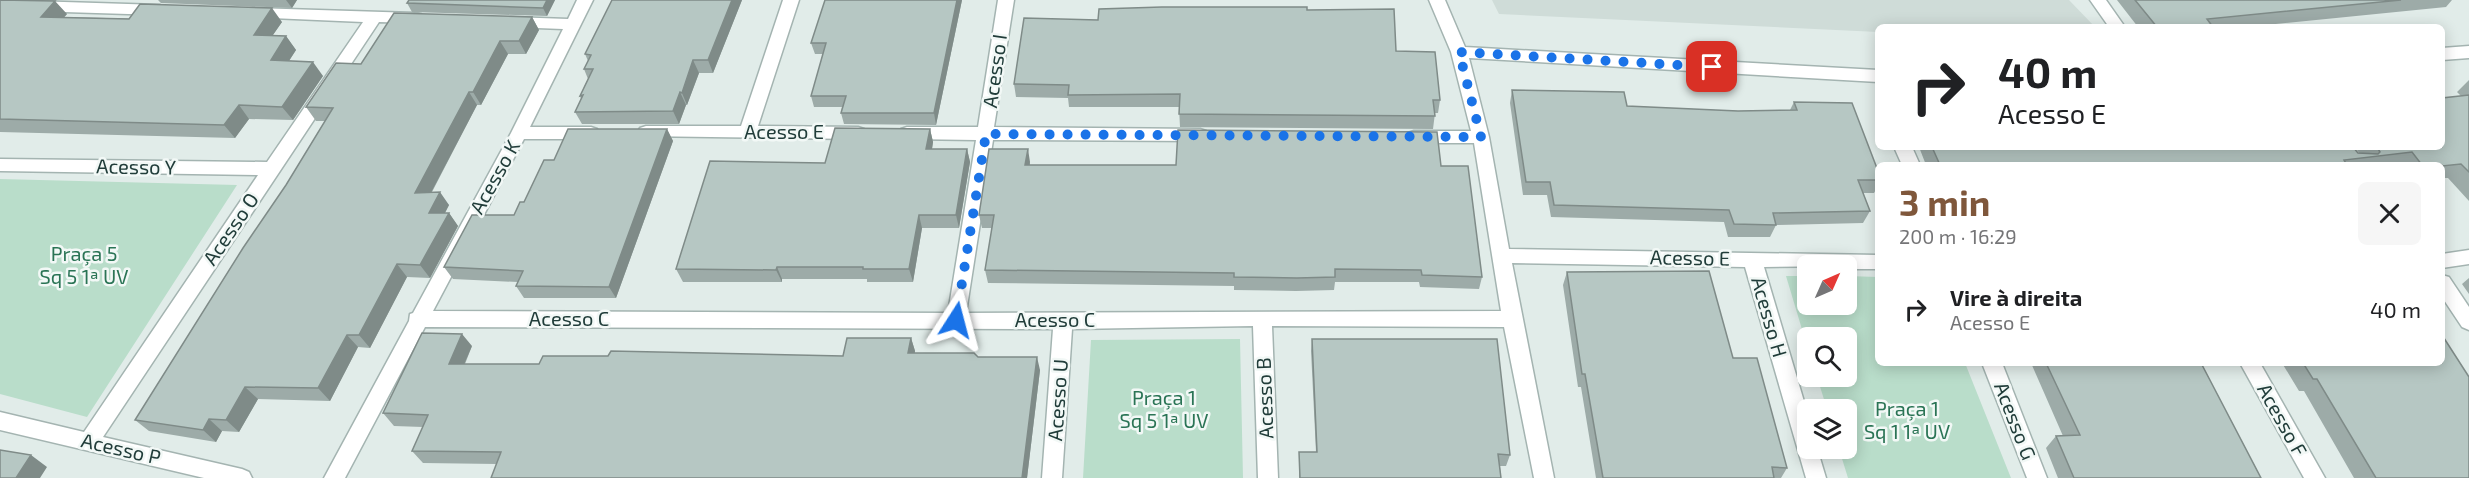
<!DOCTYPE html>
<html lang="pt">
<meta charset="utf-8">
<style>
:root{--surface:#fff;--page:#f6f6f6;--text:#202124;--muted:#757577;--accent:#7f573b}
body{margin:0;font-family:"Exo 2",sans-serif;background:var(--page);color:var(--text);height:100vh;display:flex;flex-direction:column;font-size:22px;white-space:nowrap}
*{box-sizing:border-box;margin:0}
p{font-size:20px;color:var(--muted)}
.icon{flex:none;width:33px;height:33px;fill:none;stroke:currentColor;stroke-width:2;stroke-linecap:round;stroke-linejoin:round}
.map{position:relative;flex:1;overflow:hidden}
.sheet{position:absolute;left:1875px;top:162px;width:570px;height:204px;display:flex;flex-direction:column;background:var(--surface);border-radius:9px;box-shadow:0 3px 15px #0003}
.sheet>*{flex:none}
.hud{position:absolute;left:1875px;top:24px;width:570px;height:126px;border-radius:9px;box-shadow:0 3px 15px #0003;background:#fff;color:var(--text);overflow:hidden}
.needle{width:39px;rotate:45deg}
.fabs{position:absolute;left:1797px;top:255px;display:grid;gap:12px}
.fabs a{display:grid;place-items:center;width:60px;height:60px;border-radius:9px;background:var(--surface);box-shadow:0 3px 15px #0003;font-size:30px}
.pin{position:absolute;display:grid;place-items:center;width:51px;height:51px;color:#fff;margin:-26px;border-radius:12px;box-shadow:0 3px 9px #0006}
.me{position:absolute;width:66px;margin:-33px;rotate:9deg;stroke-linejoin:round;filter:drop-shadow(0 0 4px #0008)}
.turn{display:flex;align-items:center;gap:21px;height:126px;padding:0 24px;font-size:27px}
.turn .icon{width:78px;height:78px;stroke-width:2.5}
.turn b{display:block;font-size:42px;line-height:51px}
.round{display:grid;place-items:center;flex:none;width:63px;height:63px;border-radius:9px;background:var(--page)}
.headline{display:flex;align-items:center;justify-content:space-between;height:102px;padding:0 24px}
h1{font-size:36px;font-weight:700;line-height:45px;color:var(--accent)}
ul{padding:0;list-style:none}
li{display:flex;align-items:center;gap:18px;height:90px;padding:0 24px}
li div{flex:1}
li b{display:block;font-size:22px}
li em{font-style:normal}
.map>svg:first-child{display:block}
</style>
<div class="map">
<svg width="2469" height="478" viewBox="0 0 2469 478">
<rect width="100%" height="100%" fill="#e1ece9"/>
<path fill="#cfdcd8" d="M1492,0h577l26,27h-217v5l-379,-18z"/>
<path fill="#b9ddca" d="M0,179l237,6 -150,232 -87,-23z
M1786,276h21l1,28h38l1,-28 31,1v86h87l46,115h-163l-9,-29 7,-1v-38l-19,-1 -10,-32 29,-1v-38h-38l-1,8z
M1240,339l3,139h-160l8,-138z"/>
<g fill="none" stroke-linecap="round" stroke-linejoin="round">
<defs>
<path id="minor" d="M0,0l160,5 8,5 -8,5 -160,-5z
M577,0h16l-63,127h61l6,2 2,4 -2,4 -6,2h-67l-91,172 515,2 28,-173 -69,-1 -6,-2 -2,-4 2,-4 6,-2h71l20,-127h16l-20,127 206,2 6,2 2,4 -2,4 -6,2 -207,-1 -27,173 535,-2 -27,-168h-60l-6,-2 -2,-4 2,-4 6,-2h57l-20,-79 -22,-52h16l20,47 413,23v12l-409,-24 20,79 20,112 369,6v14h-32v-3l-82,1 44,148v33h9l9,30h-20l-61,-211 -233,-4 42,215h-20l-30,-151 -232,-1 6,152h-20l-5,-152 -181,3 -10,149h-20l11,-149 -628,-2 -80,151h-21l85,-157 1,-7 3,-1 98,-180 52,-104 -52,-2 -6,-1 -2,-4 2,-4 6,-1 57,2z
M783,0h16l-41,126 100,1 6,2 2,4 -2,4 -6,2 -218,-3 -2,-4 2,-4 6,-2h95z
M2090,0h16l19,27h-16z
M253,8l162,5 6,1 2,4 -2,4 -6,1 -36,-1 -276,415 139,32 7,3 3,6h-48l-204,-48v-18l84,20 174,-257 -258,-4v-12l267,3 96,-140 -116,-5 -2,-4 2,-4z
M2469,46v12l-27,2v-12z
M1894,147h18l8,18h-18z
M2469,250v14l-27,4v-14z
M2442,275l7,2 20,30v23l-7,-3 -20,-30z
M1982,363h20l45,115h-20z
M2240,363h20l65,115h-21z"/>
</defs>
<use href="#minor" stroke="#a4b4b1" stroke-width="3"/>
<use href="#minor" fill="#fff" fill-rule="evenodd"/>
</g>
<path fill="#9daba8" d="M0,0l67,14 -3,3 218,5 -10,14h14l10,14 -7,11 34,15 -30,44 -44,-1 -14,19 -235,-6z
M158,0h139l-5,8 -131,-5z
M555,0l-8,16 -135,-4 -5,-9z
M612,0h130l-29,73h-14l-12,32h-1l-7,19h-97l-7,-12 6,-13 -1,-3 8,-17 -4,-10 4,-8 -3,-7z
M962,0l-26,125 -92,-1 -3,-11 1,-6h-28l-3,-11 12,-42h-8l-4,-11z
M2117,0h335l-6,7 -200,20h-108z
M1307,10l89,41 44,49 -2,13h-3l-2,16 -253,-2 -1,-20h-110l-1,-9 -52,-1 -2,-13 84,-64z
M532,17l7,13 -13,24h-18l-27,51h-4l-45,87 17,13 -4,8h4l9,13 -28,52 -23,-1 -37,71 -12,-1 -28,54 -72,-2 -19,33 -17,-1 -6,11 -67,-11 -14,-11 151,-235 39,-64h-9l-10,-14 55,-43z
M2469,80v121l-21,-23h-6v-13h-516l-7,-18h434l5,6h1l-4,-6h87l19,-51 -4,-4z
M1512,90l115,16 111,5 52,-1 4,-8 84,69v15l-4,7h-11l7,18 -7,12 -87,2 -6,12h-42l-4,-15 -173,-5 -4,-22h-24l-13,-92z
M667,129l6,12 -57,157h-92l-8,-12 2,-4 -65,-3 -9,-12 70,-52 40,-55z
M930,129l3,13 -1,7h35l3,13 -11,66h-37l-9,54h-46v-3h-85v3h-99l-7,-13 149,-106z
M1030,162v3l411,1 41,111 -3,12 -59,-2 -1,-5h-84l-1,8 -38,1 -62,-1v-4l-246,-3 -3,-13 7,-42h-10l-3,-13z
M1567,272l166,86 54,110 -6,10h-185l-15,-91h-3l-15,-102z
M2469,278v16l-7,-10z
M911,338l4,13v2l63,4 62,13 -13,108h-536l6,-14 -74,-1 -11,-12 11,-24 -29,-1 -11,-13 89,-67 -7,18h74l304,-8z
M1312,339l198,116 -4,11h-6l1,12h-202v-26h17l-5,-101z
M2031,363h170l60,115h-203l-12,-30 10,-12h7z
M2282,363h160l27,115h-115l-50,-87h-5z"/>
<path fill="#7f8b88" d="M286,0h11l-5,8z
M547,0h8l-8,16 -4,-8z
M732,0h10l-29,73 -5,-13z
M957,0h5l-26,125 -2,-12z
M55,1l12,13 -14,16 -12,-13z
M272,8l10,14 -18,26 -10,-13z
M532,17l7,13 -13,24 -7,-13z
M286,36l10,14 -15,23 -10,-13z
M500,41l8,13 -27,51 -8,-13z
M693,60l6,13 -12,32 -5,-12z
M313,62l10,14 -30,44 -11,-13z
M469,92l8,13 -53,101 -9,-13z
M680,92l6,13 -7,19 -6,-13z
M239,105l10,14 -14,19 -11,-13z
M667,129l6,12 -57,157 -7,-11z
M930,129l3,13 -3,20 -4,-13z
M967,149l3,13 -11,66 -3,-13z
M1028,149l2,13 -3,16 -2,-13z
M440,192l9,13 -11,21 -9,-13z
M449,213l9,13 -28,52 -10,-13z
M919,215l3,13 -9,54 -4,-13z
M397,264l10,13 -37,71 -11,-13z
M777,267l5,12v3l-6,-12z
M462,334l10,12 -13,30 -10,-12z
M347,335l11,12 -28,54 -12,-13z
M911,338l4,13 -3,14 -4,-12z
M1037,357l3,13 -13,108h-5z
M245,387l13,12 -19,33 -13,-12z
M209,419l13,12 -6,11 -13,-12z
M31,455l16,12 -7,11h-24z"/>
<path fill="#b6c7c3" stroke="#7f8b88" stroke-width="1.5" d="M0,0l55,1 -14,16 88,2 11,-15 132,4 -18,27 32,1 -15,24 42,2 -31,45 -43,-2 -15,20 -224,-6z
M409,0h138l-4,8 -136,-5z
M612,0h120l-24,60h-15l-11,33 -2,-1 -7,19 -98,1 8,-17 -3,1 13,-27h-9l7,-14 -6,-1z
M825,0h132l-23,113h-93l5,-17h-35l15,-53h-15z
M2135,0h266l-194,19 6,8h-56z
M1162,7h145v3l87,-1 2,42 39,1 5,48h-7l2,16 -256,-2 1,-20 -112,1 1,-10 -55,-1 10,-66 74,2 1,-11z
M394,13l138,4 -13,24h-19l-27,51h-4l-54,101 25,-1 -11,21h20l-29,52 -23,-1 -38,71h-12l-29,53 -73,-1 -19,33 -17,-1 -6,11 -68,-10 108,-172 43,-63 47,-77 -27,-1 30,-44 25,1z
M1512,90l112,2 3,14 111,5 59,-1 -3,-8 58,1 26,68v9h-20l12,31 -97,2 3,12 -42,-1 -5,-14 -175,-5 -4,-23h-24z
M2469,95v77l-8,-8 -19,2v-1h-20l-10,-13 -68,8 3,5h-407l-8,-18h421l5,6 20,1 2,-2 -3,-5h65v-49z
M835,128l95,1 -4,20h41l-11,66h-37l-10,54h-46v-2h-86l-1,3 -100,-1 34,-108 115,2z
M568,129h99l-58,158 -93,-1 7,-15 -79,-4 28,-52h42l6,-13h4l20,-42h10z
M1178,130l259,2 4,34h27l14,111 -60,-2 -1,-5 -86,-1v8l-38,1 -63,-1v-4l-249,-3 9,-55h-15l10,-66h39l-3,16h151z
M1709,271l24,87h24l30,110 -15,-1 2,11h-171l-18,-104h-3l-15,-102z
M422,333l40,1 -13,30h90l4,-8h65l3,-5 232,5 4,-18h64l-3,15h66l4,4h59l-15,121h-531l10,-26 -89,-1 16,-36 -45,-2z
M2442,335l27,42v101h-93l-59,-99h-4l-10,-16h139z
M1312,339h185l13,116 -12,-1 3,24h-201l-1,-26h18z
M2046,363h155l60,115h-187l-18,-42 24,-1z
M0,450l31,5 -15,23h-16z"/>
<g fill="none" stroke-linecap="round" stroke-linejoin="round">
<path stroke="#1a73e8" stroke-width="10" stroke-dasharray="0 18" d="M956,320l30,-186 495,3 -22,-85 253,15"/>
</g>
<g text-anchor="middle" stroke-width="5" stroke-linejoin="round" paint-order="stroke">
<g font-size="20" fill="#213d3a" stroke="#f2f8f6">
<text transform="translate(995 71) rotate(-82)" y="7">Acesso I</text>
<text x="784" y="139">Acesso E</text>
<text transform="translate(136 167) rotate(1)" y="7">Acesso Y</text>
<text transform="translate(495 177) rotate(-61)" y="7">Acesso K</text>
<text transform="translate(231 229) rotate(-56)" y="7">Acesso O</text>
<text transform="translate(1690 258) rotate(1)" y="7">Acesso E</text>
<text transform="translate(1769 317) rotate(74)" y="7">Acesso H</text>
<text x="569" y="326">Acesso C</text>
<text x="1055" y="327">Acesso C</text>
<text transform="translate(1265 398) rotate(-92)" y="7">Acesso B</text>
<text transform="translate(1058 400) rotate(-86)" y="7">Acesso U</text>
<text transform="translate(2282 420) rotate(61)" y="7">Acesso F</text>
<text transform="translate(2015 421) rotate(69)" y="7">Acesso G</text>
<text transform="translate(121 449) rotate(13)" y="7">Acesso P</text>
</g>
<g font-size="20" fill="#2a7455" stroke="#f2f8f6">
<text x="84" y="261">Praça 5<tspan x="84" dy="23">Sq 5 1ª UV</tspan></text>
<text x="1164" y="405">Praça 1<tspan x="1164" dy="23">Sq 5 1ª UV</tspan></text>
<text x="1907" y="416">Praça 1<tspan x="1907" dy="23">Sq 1 1ª UV</tspan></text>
</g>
</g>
</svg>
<div class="fabs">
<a><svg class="needle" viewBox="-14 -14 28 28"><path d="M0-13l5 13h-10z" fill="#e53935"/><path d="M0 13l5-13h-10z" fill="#757577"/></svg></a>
<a><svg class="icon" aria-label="search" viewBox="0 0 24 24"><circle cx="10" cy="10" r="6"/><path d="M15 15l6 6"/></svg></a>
<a><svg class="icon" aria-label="layers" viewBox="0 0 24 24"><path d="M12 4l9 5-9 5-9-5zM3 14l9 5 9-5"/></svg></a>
</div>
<div class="pin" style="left:1712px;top:67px;background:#d93025"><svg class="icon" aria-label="arrive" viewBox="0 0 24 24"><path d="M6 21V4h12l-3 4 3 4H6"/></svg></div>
<svg class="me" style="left:956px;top:320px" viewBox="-20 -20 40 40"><path d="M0-17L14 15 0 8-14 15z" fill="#1a73e8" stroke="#fff" stroke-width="4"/></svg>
<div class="hud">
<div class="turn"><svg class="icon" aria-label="right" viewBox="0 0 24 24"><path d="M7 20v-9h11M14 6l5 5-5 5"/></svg><div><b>40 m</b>Acesso E</div></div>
</div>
<section class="sheet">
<div class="headline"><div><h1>3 min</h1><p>200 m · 16:29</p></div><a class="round"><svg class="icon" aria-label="close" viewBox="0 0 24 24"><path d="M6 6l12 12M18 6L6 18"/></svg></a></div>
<ul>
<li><svg class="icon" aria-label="right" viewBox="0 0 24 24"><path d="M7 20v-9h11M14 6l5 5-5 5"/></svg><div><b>Vire à direita</b><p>Acesso E</p></div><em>40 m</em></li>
</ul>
</section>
</div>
